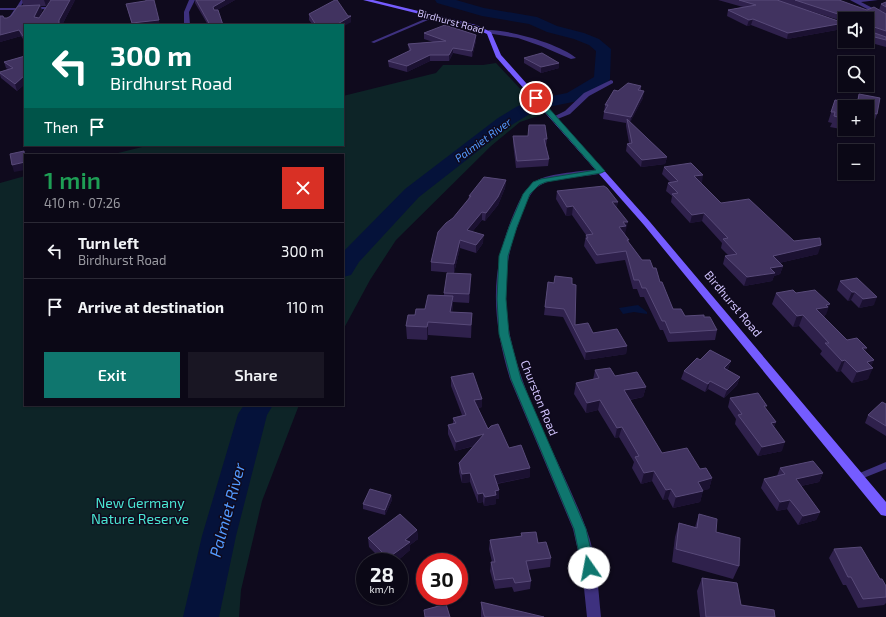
<!DOCTYPE html>
<meta charset="utf-8">
<style>
:root{--surface:#0b0816;--page:#191623;--text:#f1f3f6;--muted:#9a9aa1;--line:#2b2935;--accent:#0f766e}
body{margin:0;font-family:"Exo 2",sans-serif;background:var(--page);color:var(--text);height:100vh;display:flex;flex-direction:column;font-size:15px;white-space:nowrap}
*{box-sizing:border-box;margin:0}
p{font-size:13px;color:var(--muted)}
.icon{flex:none;width:22px;height:22px;fill:none;stroke:currentColor;stroke-width:2;stroke-linecap:round;stroke-linejoin:round}
.map{position:relative;flex:1;overflow:hidden}
.drawer{position:absolute;left:24px;top:154px;width:320px;height:252px;display:flex;flex-direction:column;background:var(--surface);border-radius:0px;box-shadow:0 1px 3px #0004,0 0 0 1px var(--line)}
.drawer>*{flex:none}
.top-card{position:absolute;left:24px;top:24px;width:320px;height:122px;border-radius:0px;box-shadow:0 1px 3px #0004,0 0 0 1px var(--line);background:#00695c;color:#fff;overflow:hidden}
.buttons{position:absolute;left:838px;top:12px;display:grid;gap:8px}
.buttons a{display:grid;place-items:center;width:36px;height:36px;border-radius:0px;background:var(--surface);box-shadow:0 1px 3px #0004,0 0 0 1px var(--line);font-size:20px}
.speed{position:absolute;left:356px;top:553px;display:flex;gap:8px;font-size:20px;font-weight:700;text-align:center}
.speed>*{display:grid;place-content:center;width:52px;height:52px;border-radius:50%;background:var(--surface);box-shadow:0 1px 3px #0004,0 0 0 1px var(--line);line-height:1}
.speed small{font-size:10px;font-weight:400}
.speed .limit{border:6px solid #d22;background:#fff;color:#111}
.pin{position:absolute;display:grid;place-items:center;width:34px;height:34px;color:#fff;margin:-17px;border:2px solid #fff;border-radius:50%;box-shadow:0 1px 4px #0007}
.me{position:absolute;width:44px;margin:-22px;rotate:348deg;stroke-linejoin:round;filter:drop-shadow(0 0 3px #0008)}
.turn{display:flex;align-items:center;gap:14px;height:84px;padding:0 20px;font-size:18px}
.turn .icon{width:52px;height:52px;stroke-width:2.5}
.turn b{display:block;font-size:28px;line-height:34px}
.then{display:flex;align-items:center;height:38px;padding:0 20px;background:#0003;gap:8px;font-size:15px}
.round{display:grid;place-items:center;flex:none;width:42px;height:42px;border-radius:0px;background:var(--page)}
.overview{display:flex;align-items:center;justify-content:space-between;height:68px;padding:0 20px}
h1{font-size:24px;font-weight:600;line-height:30px;color:#1e9e55}
.primary-button{display:flex;gap:8px;margin-top:auto;padding:8px 20px}
.primary-button a{flex:1;height:46px;border-radius:0px;background:var(--accent);color:#fff;font-size:16px;font-weight:600;line-height:46px;text-align:center}
.primary-button a+a{background:var(--page);color:var(--text)}
ul{padding:0;list-style:none}
li{display:flex;align-items:center;gap:12px;height:56px;padding:0 20px;border-top:1px solid var(--line)}
li div{flex:1}
li b{display:block;font-size:15px}
li em{font-style:normal}
.map>svg:first-child{display:block}
</style>
<div class="map">
<svg width="886" height="617" viewBox="0 0 886 617">
<rect width="100%" height="100%" fill="#0f0a1d"/>
<path fill="#0d2427" d="M496,63l48,51 -24,8 -29,24 -95,94 -26,40 -27,50v-175h-233l40,-10h193v-49l93,-23 7,-8h40z
M25,176v229h274l-37,96 -21,89 -2,27h-239v-434z"/>
<path fill="#05123a" d="M638,305l9,7v2l-13,-2 -11,2 -4,-6z"/>
<g fill="none" stroke-linecap="round" stroke-linejoin="round">
<path fill="#05123a" fill-rule="evenodd" d="M435,0h21l28,8 53,9 20,9 27,7 15,6 12,10 -1,30 -2,3 -30,19 -35,7 -15,7 -18,11 -91,71 -60,65 -8,13 -8,2v-25l62,-63 93,-71 18,-11 16,-7 35,-7 27,-16 2,-26 -7,-6 -15,-6 -27,-7 -18,-8 -47,-8 -45,-13z
M244,405h29l-6,10 -31,121 -17,81h-36l19,-81 36,-122z"/>
<path fill="#3e317f" fill-rule="evenodd" d="M21,0h4l-5,7h28l2,1 -2,1 -30,1 -9,13h-2l-1,-1 8,-12h-14v-2h16z
M432,16l3,1 -61,26 -3,-1z
M886,462v7l-25,10 -3,1 -3,-1 -1,-2 1,-2z"/>
<path fill="#3e317f" fill-rule="evenodd" d="M189,0h6l-6,12 1,13h-6v-13z
M850,0h28l-17,2 25,13v4z
M489,30c21,0 71,14 87,28l-5,1 -30,-13 -23,-8 -31,-5 -1,-1z
M611,80l2,1v2l-24,13 -19,18 -15,6 -4,-2 14,-7 19,-18z
M601,169h3v4c-17,4 -52,4 -65,13 -12,8 -16,26 -21,39 -42,108 32,206 68,303 11,28 12,60 15,89h-14l-5,-48 -9,-40 -63,-150c-18,-60 -21,-107 4,-166 5,-11 10,-25 22,-32 13,-8 48,-10 65,-12z"/>
<path fill="#755cff" fill-rule="evenodd" d="M363,0h10l103,25 15,7 10,23 149,167 236,280v14l-5,-1 -237,-290 -148,-168 -9,-23 -15,-7z"/>
</g>
<path fill="#2f214c" d="M22,0h28l-4,6h-5l1,5 -4,7h1l36,-18 -13,25h-37v17l-4,-6 -21,6v-26l4,2h3l4,-2 12,-11z
M195,0h40l-18,10 6,15h-15l-13,-22z
M718,0h121l28,10 16,2 -4,-2 2,-6 5,-2v45l-22,-6h3v-22h-22v3l-41,-13 40,14 -2,6 -55,10 -36,-14 -4,1 -20,-10 1,-6 15,-3z
M126,4l34,21h-28z
M309,14l42,2v6l-8,3h-30l-4,-5z
M424,33l52,2v6l-4,16 -19,-4 -4,8h-19l-23,11 -18,-5 -1,-6 21,-10 -1,-7 25,-2 -9,-3z
M25,56v28l-8,7 -16,-13 -1,-3v-3l8,-3 -2,-1 -2,-6z
M524,58l35,5v5l-18,5 -17,-10z
M641,86v5l2,7 -13,24 37,35 -2,7 -24,3 -15,-16 1,-7 2,-1 -3,-17v-3l-23,-4 2,-14 13,-14z
M859,94l18,20 -3,9 -7,-1v-15h-12z
M835,100l10,7v22h2l-1,1 -16,-3 2,-4 -4,-1z
M513,136l34,3 -1,7 3,13 -1,7 -32,2 -3,-25z
M664,167l38,16h-1l20,20 97,51 -39,9 4,3 -3,8 -6,2 -2,5 -28,5 -21,-22 2,-8 3,-1 -7,-7 1,-5 -20,-22 -12,2 -19,-21 1,-6 -6,-5 2,-8 2,-1 -8,-8z
M506,180l-1,8 -7,17 -13,16 -3,-1 -10,12 11,11 -7,10 -16,-5 -6,25 -23,-2v-9l22,-44 15,-18 1,-4z
M557,191l61,11 -2,6 10,22h-1v4l4,9 13,17 11,8 20,41 12,7 19,1 13,13 -2,10 -47,2 -5,-12h-3l-16,-33h-4l-3,-8h-4l-8,-29 -29,4 -12,-18 2,-11 -14,-20 -6,1 -10,-17z
M840,281l34,24 -15,3 -8,-8 -3,1 -11,-11z
M548,282l27,43 18,8 34,13 -1,8 -41,6 -22,-43 -19,-2z
M471,283l-2,20 -16,-1 -1,10 20,1 -1,25 -43,-3 -1,5 -20,-1 -1,-13 9,-11 10,-6 19,-13v-3z
M776,293h20l30,22h-1l-1,2 23,23 18,11 6,15 -3,13 -16,4 -11,-12 -4,1 -17,-18 2,-3 -23,-25 -6,1 -21,-23z
M700,360l31,1 -3,8 -1,1 13,7 -3,8 -13,13 -16,-9 -3,3 -24,-13 3,-8z
M595,370l20,6 31,11 -3,10 -13,3 32,53 38,16 12,9 -3,11 -6,1 -3,12 -27,6 -5,-9 -5,1 -11,-19 -11,3 -9,-16 2,-6 -15,-25 -4,1 -17,-28 -12,3 -12,-19 2,-11 17,-3z
M451,377l31,22v8l-4,1 10,21 21,19 21,29 -33,7 2,15h-3v5l-12,2 -1,-4 -5,1 -8,-21 -8,1 -3,-11v-9l15,-17 -19,5 -7,-17v-9l5,-1v-6l9,-3 -11,-29z
M730,398l36,11 10,13 -2,5 8,24 -24,5 -23,-32 1,-5 -8,-12z
M886,404v32l-21,-13 3,-8z
M780,468l43,5 -4,9 -18,4 19,26 -4,8 -18,5 -11,-16 -10,2 -16,-23 3,-9 13,-3z
M391,495l1,5 -7,15 -22,-6v-5z
M699,514l17,18 23,34 -6,13 -61,-17 3,-25 4,-14 16,4z
M417,530l1,9 -8,6v5l-14,12h-12l-15,-15 -1,-9z
M521,533l17,10 13,15 -1,9 -22,3 3,11 -1,8 -16,3 -2,-5 -17,2 -5,-18 1,-9h1l-3,-13 1,-9 31,-4z
M834,549l46,30 6,7v17l-2,2 -26,3 -12,-23h-3l-14,-27z
M702,578l39,27 34,12h-75l-3,-26z
M481,602l63,15h-63z"/>
<path fill="#1b1131" d="M44,0h6l-4,6z
M70,0h5l-13,25h-3v-5z
M225,0h10l-21,12 -1,-5z
M40,5l2,6 -6,12 -2,-6z
M351,16v6l-8,5v-2h-7z
M753,19l-2,6 -4,1 2,-6z
M159,20l1,5h-27l-1,-2z
M844,23l-2,6 -55,10 1,-6z
M19,30l2,6 -21,6v-7z
M476,35v6l-4,16v-6z
M453,48v5l-4,8v-6z
M430,55v6l-23,11v-6z
M559,63v5l-18,5v-6z
M25,75v9l-8,7 -2,-7z
M644,91l-1,7 -13,25 1,-6z
M667,157l-2,7 -24,3 1,-7z
M25,162v8l-11,2 -2,-7z
M703,175l-1,8 -9,1 1,-8z
M506,180l-1,8 -7,17 -13,16 1,-8z
M612,202h6l-2,8z
M573,206l-1,9 -6,1 1,-9z
M482,212v8l-15,18v-8z
M704,213l-2,8 -12,2 2,-8z
M623,222h5l-3,12 -6,-7z
M484,235l-1,8 -7,10v-8z
M460,240v8l-6,25v-9z
M821,245l-3,9 -48,11 3,-9z
M783,266l-3,8 -6,2 -2,5 -28,5 3,-9 23,-9z
M471,274v9l-2,20v-9z
M852,292h3l-4,8 -3,1z
M453,296v13l-3,15v-12z
M877,297l-3,8 -15,3 4,-9z
M830,304l-4,11h-1l-1,2 -8,-8 10,-4z
M803,315l-4,11 -6,1 4,-11z
M428,322v13l-1,5v-13z
M627,346l-1,8 -41,6 1,-8z
M862,348h5l-5,11z
M845,360l-4,11 -4,1 5,-11z
M874,360l-4,9 3,-1 -5,11 -16,4 5,-11 10,-10z
M731,361l-3,8 -7,7 3,-8z
M740,377l-3,8 -13,13 3,-8z
M710,381l-2,8 -3,3 3,-8z
M646,387l-3,10 -21,4 2,-11z
M482,399v8l-8,2v-9z
M600,400l-2,10 -12,3 1,-10z
M776,422l-4,9 -1,-8z
M622,427l-3,10 -4,1 2,-10z
M484,434l-1,9 -28,8 1,-9z
M785,442l-3,9 -24,5 4,-9z
M530,468v9l-36,7v-9z
M654,471l-2,10 -11,3 3,-11z
M470,473v9l-8,1v-9z
M823,473l-4,9 -27,6 4,-9z
M712,478l-3,11 -15,4 4,-11z
M671,489l-3,10 -5,1 3,-10z
M499,490v9h-3v5l-12,2 1,-9 10,-6z
M703,491l-3,11 -27,6 3,-11z
M483,493v9l-5,1v-9z
M391,495l1,5 -7,15v-5z
M790,500l-3,9 -10,2 3,-9z
M820,512l-4,8 -18,5 5,-9z
M417,530l1,9 -8,6v5l-14,12h-7l-1,-4 17,-18z"/>
<path fill="#413360" stroke="#584a79" d="M51,0h19l-11,20v5h-34v14l-6,-9 -19,5v-19h3l1,2h3l4,-2 7,-10 22,-1 -6,12 5,1z
M147,0h7l5,20 -27,3 -6,-19 19,-3z
M196,0h29l-12,7 1,3h4l5,15h-13z
M335,0h2l11,16h3l-15,9h-20l-7,-11z
M739,0h38l67,23 -56,10 -35,-14 -4,1 -21,-10 28,-5z
M795,0h44l28,10 7,-3 12,7v17l-18,-6 1,6 17,6v3l-19,-5v-16h-20v-2z
M886,2v5l-5,-3z
M445,25l31,10 -4,16 -19,-3 -4,7h-19l-23,11 -19,-5 23,-11 -3,-6 38,-3 -22,-8z
M542,53l17,10 -18,4 -17,-9z
M25,56v19l-10,9 -15,-11v-1l13,-4 -9,-6z
M628,83l13,3 -3,4 6,1 -13,26 -27,-5 4,-7h-3l9,-15 4,1z
M859,94l21,4 -3,16 -10,-2v-5h-10z
M835,100l18,3 -1,4h-7v12l-11,-3 1,-4h-4z
M627,119l40,38 -25,3 -2,-2 -13,-14 5,-1z
M529,125h16l2,14h-3l5,20 -32,2 -4,-25h15z
M24,151l1,11 -13,3 -2,-11z
M691,163l12,12 -9,1 27,27 28,-4 45,42 26,-3 1,7 -48,11 10,10 -13,2 5,5 -28,4 -22,-21 12,-2 -14,-15 5,-1 -24,-25 -12,2 -20,-21 6,-1 -10,-10 10,-2 -14,-14z
M484,177l22,3 -8,17 -12,16 -4,-1 -15,18 17,5 -8,10 -16,-5 -6,24 -23,-2 7,-30 8,-9 7,-5 18,-22h-2z
M604,186l3,2 11,14h-6l16,20h-5l3,4 -7,1 10,13h-2l15,20h8l3,8h3l4,14h2l11,27h8l4,7 19,-1v2h6l7,13 -47,3 -5,-12h-3l-16,-33h-4l-3,-8h-5l-8,-29 -29,4 -11,-17h2l-2,-3 7,-1 -20,-28 -6,1 -10,-16z
M447,273l24,1 -2,20 -25,-1z
M555,276l17,2v6l4,1 -1,40 13,-2 5,10 24,-4 10,17 -41,6 -22,-43 -19,-2 3,-25 6,1z
M857,278l20,19 -14,2 -8,-7h-3l-12,-11z
M793,290l3,3 19,-3 15,14 -4,1 2,2 -12,2 31,31 10,-2 10,10h-5l12,12 -7,2 6,6 -16,4 -12,-12 -3,1 -17,-18h4l-26,-28 -6,1 -21,-23z
M428,295l25,1 -3,16 22,1 -1,12 -43,-3 -1,5 -21,-1 2,-11h7l1,-6h9z
M710,350l21,11 -7,7 16,9 -13,13 -17,-9 -2,3 -24,-13 13,-13 3,2z
M610,368l5,8 22,-4 9,15 -22,3 38,63 25,-5 13,21 6,-1 6,10 -14,4 5,9 -27,6 -5,-8 -5,1 -12,-19 -10,2 -9,-16 4,-1 -17,-29 -5,1 -17,-28 -13,3 -11,-20 23,-5 -4,-8z
M473,373l9,26 -8,1 14,29 3,-3 7,-2 11,24 12,-3 9,23 -36,7 5,15 -4,1 1,4 -11,2 -2,-4 -5,1 -8,-21 -8,1 -3,-11 25,-29 -28,8 -8,-17 8,-2 -3,-5 13,-3 -15,-38z
M758,393l9,13h-3l12,16 -5,1 14,19 -23,5 -24,-32 4,-1 -12,-16z
M882,402l4,2v22l-18,-11z
M813,461l10,12 -27,6 24,33 -17,4 -13,-16 -10,2 -16,-23 21,-5 -5,-6z
M370,489l21,6 -6,15 -22,-6z
M400,514l17,16 -12,10 5,2 -22,16 -20,-20z
M699,514l18,5 -1,13 24,6 -1,28 -63,-17 3,-26 18,5z
M536,532l2,11 8,-1 5,16 -25,3 5,20 -16,2 -2,-5 -18,2 -4,-18h4l-5,-22 32,-4 -1,-3z
M861,547l19,32h2l4,7v11l-23,2 -12,-22h-3l-14,-28z
M702,578l35,5 4,22 33,5 1,7h-69z
M481,602l63,15h-59l-1,-2z
M446,604l4,13h-25l-1,-7z"/>
<path fill="#0f766e" stroke="#0a4d48" d="M534,96h4l67,75 -4,2 -55,9 -7,3 -9,9 -13,33 -9,29 -2,43 3,35 12,45 65,150 9,39 -2,4 -4,2 -5,-2 -2,-4 -8,-39 -63,-150 -12,-45 -2,-35 2,-43 10,-29 14,-33 10,-12 8,-3 55,-9 -62,-71z"/>
<g text-anchor="middle" stroke-width="3" stroke-linejoin="round" paint-order="stroke">
<g font-size="10" fill="#d3c5ff" stroke="#0f0a1d">
<text transform="translate(451 21) rotate(15)" y="4">Birdhurst Road</text>
</g>
<g font-size="11" font-style="italic" fill="#539aff" stroke="#0f0a1d">
<text transform="translate(483 140) rotate(-36)" y="4">Palmiet River</text>
</g>
<g font-size="12" fill="#d3c5ff" stroke="#0f0a1d">
<text transform="translate(733 304) rotate(50)" y="4">Birdhurst Road</text>
<text transform="translate(539 398) rotate(68)" y="4">Churston Road</text>
</g>
<g font-size="14" fill="#4ae6d3" stroke="#0f0a1d">
<text x="140" y="508">New Germany<tspan x="140" dy="16">Nature Reserve</tspan></text>
</g>
<g font-size="16" font-style="italic" fill="#539aff" stroke="#0f0a1d">
<text transform="translate(227 510) rotate(-75)" y="6">Palmiet River</text>
</g>
</g>
</svg>
<div class="buttons">
<a><svg class="icon" aria-label="sound" viewBox="0 0 24 24"><path d="M4 9h4l5-4v14l-5-4H4zM17 9q2 3 0 6"/></svg></a>
<a><svg class="icon" aria-label="search" viewBox="0 0 24 24"><circle cx="10" cy="10" r="6"/><path d="M15 15l6 6"/></svg></a>
<a>+</a>
<a>−</a>
</div>
<div class="speed"><div>28<small>km/h</small></div><div class="limit">30</div></div>
<div class="pin" style="left:536px;top:98px;background:#d93025"><svg class="icon" aria-label="arrive" viewBox="0 0 24 24"><path d="M6 21V4h12l-3 4 3 4H6"/></svg></div>
<svg class="me" style="left:589px;top:568px" viewBox="-20 -20 40 40"><circle r="19" fill="#fff"/><path d="M0-13L10 11 0 6-10 11z" fill="#0f766e"/></svg>
<div class="top-card">
<div class="turn"><svg class="icon" aria-label="left" viewBox="0 0 24 24"><path d="M17 20v-9H6M10 6l-5 5 5 5"/></svg><div><b>300 m</b>Birdhurst Road</div></div>
<div class="then">Then<svg class="icon" aria-label="arrive" viewBox="0 0 24 24"><path d="M6 21V4h12l-3 4 3 4H6"/></svg></div>
</div>
<section class="drawer">
<div class="overview"><div><h1>1 min</h1><p>410 m · 07:26</p></div><a class="round" style="background:#d93025;color:#fff"><svg class="icon" aria-label="close" viewBox="0 0 24 24"><path d="M6 6l12 12M18 6L6 18"/></svg></a></div>
<ul>
<li><svg class="icon" aria-label="left" viewBox="0 0 24 24"><path d="M17 20v-9H6M10 6l-5 5 5 5"/></svg><div><b>Turn left</b><p>Birdhurst Road</p></div><em>300 m</em></li>
<li><svg class="icon" aria-label="arrive" viewBox="0 0 24 24"><path d="M6 21V4h12l-3 4 3 4H6"/></svg><div><b>Arrive at destination</b></div><em>110 m</em></li>
</ul>
<div class="primary-button"><a>Exit</a><a>Share</a></div>
</section>
</div>
